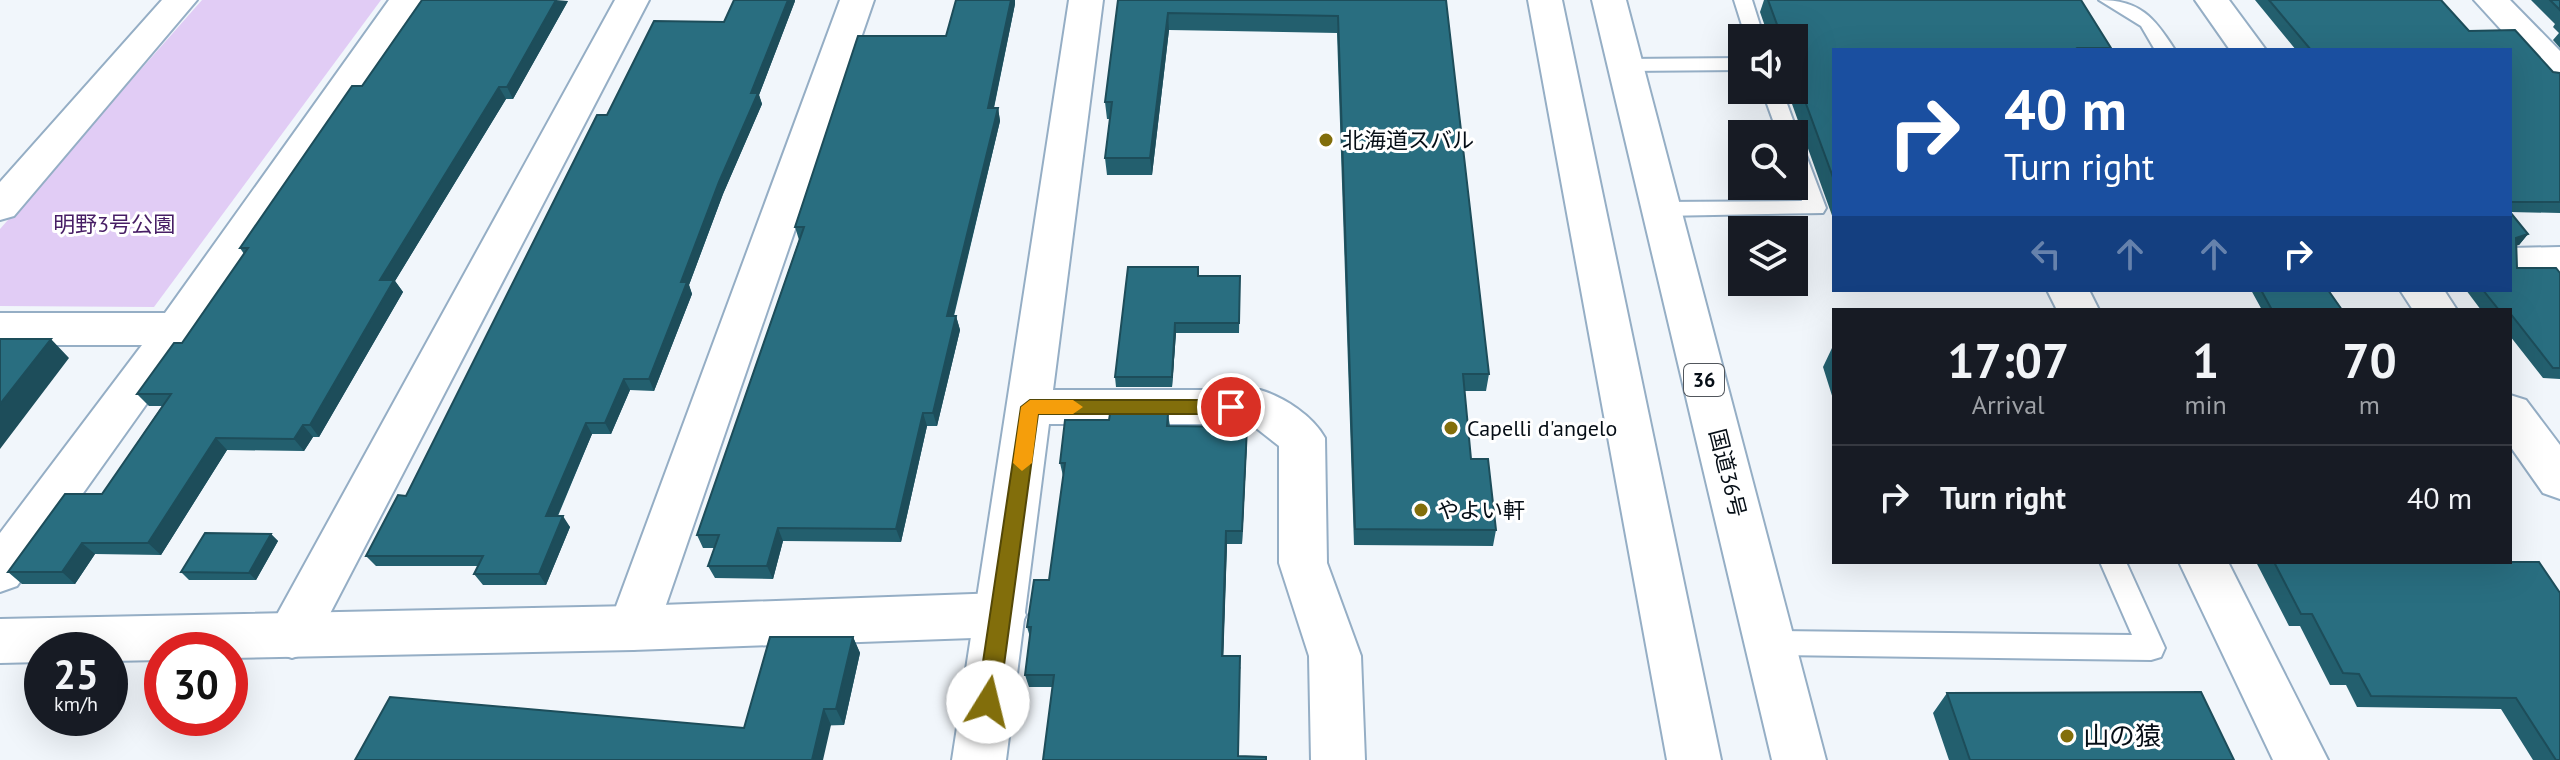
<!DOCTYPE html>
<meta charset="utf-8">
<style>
:root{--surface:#171b24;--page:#242831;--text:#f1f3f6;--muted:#9ea1a6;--line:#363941}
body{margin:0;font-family:"PT Sans","Noto Sans JP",sans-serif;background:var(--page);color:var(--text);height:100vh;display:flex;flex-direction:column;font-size:30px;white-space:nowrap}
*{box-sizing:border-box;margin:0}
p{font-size:26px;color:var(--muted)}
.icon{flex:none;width:44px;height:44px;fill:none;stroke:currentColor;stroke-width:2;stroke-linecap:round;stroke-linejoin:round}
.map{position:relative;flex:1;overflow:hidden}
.side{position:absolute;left:1832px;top:308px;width:680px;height:256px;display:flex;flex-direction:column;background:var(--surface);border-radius:0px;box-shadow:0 8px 32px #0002}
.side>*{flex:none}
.banner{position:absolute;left:1832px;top:48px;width:680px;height:244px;border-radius:0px;box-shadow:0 8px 32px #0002;background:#1a4fa0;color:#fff;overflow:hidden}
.buttons{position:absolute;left:1728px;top:24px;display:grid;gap:16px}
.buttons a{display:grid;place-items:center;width:80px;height:80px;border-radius:0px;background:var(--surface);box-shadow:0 8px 32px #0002;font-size:40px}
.speed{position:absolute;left:24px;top:632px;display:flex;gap:16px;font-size:40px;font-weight:700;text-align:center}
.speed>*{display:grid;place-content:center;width:104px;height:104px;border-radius:50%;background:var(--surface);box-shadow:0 8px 32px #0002;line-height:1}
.speed small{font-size:20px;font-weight:400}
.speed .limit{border:12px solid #d22;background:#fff;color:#111}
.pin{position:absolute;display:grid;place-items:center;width:68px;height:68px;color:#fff;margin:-34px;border:4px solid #fff;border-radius:50%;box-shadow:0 2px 8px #0007}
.me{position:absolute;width:88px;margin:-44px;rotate:9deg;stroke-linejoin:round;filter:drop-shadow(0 0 6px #0008)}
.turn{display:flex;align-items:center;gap:28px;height:168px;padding:0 40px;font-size:36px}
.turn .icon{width:104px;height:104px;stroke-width:2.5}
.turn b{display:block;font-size:56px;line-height:68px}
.lanes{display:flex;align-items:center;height:76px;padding:0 40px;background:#0003;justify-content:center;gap:40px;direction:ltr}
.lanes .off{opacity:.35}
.eta{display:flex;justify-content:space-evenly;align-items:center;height:136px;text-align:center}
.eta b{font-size:48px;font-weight:700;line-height:56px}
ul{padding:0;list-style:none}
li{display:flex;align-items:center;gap:24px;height:104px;padding:0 40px;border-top:2px solid var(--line)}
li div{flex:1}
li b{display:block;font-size:30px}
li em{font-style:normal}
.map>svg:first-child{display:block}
</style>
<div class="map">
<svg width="2560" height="760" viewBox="0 0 2560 760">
<rect width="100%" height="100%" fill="#f1f6fb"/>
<path fill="#e1ccf5" d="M202,0h179l-227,307 -154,-1v-77z"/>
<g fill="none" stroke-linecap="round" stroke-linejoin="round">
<defs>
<path id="lane" d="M1734,0h18l12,38h-18z
M2099,0c41,0 55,17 76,50h-20l-14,-24z
M1742,58v12l-116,1 -10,-6 10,-6z
M1762,90h20l16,44 -3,5 -1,-5h-16z
M1794,143l10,7 22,58 -3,5 -162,3 -11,-7 11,-7 141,-1 -8,-22z
M2100,562h26l39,86 -4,9 -10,3 -381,-5 -10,-3 -4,-9 4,-9 10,-3 362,4z"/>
<path id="street" d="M162,0h35l-183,216 -14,4v-38z
M389,0h34l-231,340 -175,246 -17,6v-59l142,-188h-142v-32h165z
M615,0h34l-339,652 -18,6 -18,-6 -7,-16 7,-16z
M840,0h34l-216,628 -7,16 -18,6 -18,-6 -7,-16z
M1069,0h34l-50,390h207c24,7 53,26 65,48l2,125 34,93 4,104h-54l-2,-104 -30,-93v-117l-28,-22h-202l-43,336h-54z
M2195,0h34l37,50h-36z
M2474,0h36l50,51v32l-13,-3z
M2560,247v28l-50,1v-28z
M2047,290h42l10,20h-42z
M2400,290h44l13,20h-44z
M2510,395l16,5 34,45v54l-17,-6 -33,-47z
M2179,562h49l100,198h-55z"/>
<path id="secondary" d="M1001,593l18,7 7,15 -7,15 -18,7 -368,13 -403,8v-8h-68v10l-52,1v-11h-68v12l-42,1v-44l633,-13z"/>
<path id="highway" d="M1528,0h34l159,760h-54z
M1592,0h34l200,760h-54z"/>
</defs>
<use href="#lane" stroke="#95aec5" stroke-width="4"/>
<use href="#street" stroke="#95aec5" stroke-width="4"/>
<use href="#secondary" stroke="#95aec5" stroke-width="4"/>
<use href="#highway" stroke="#95aec5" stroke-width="4"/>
<use href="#lane" fill="#fff" fill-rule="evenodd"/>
<use href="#street" fill="#fff" fill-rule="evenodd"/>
<use href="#secondary" fill="#fff" fill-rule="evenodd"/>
<use href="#highway" fill="#fff" fill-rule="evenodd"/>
</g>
<path fill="#235f6e" d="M1011,0h4v4l-21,104h4l2,13 -46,195h2l4,14 -23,96h-10l-26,116 -118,-1 -10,38 -58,-1 -7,-12 6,-18h-11l-6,-13 102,-295 -4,-13z
M1118,0h328l43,374 -3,17h-22l7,68 25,71 -3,16 -139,-1 -17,-512 -168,-3 -17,145h-45l-2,-17 5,-39h-3l-2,-17z
M1764,0h317l30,48 -1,2h-276v171l-47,-131h7v-52h-25l-9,-26z
M2255,0h186l28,31 46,-1 38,42 7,1v140l-50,-1 18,22 -9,11h-2v23h39l4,5v106l-17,-1 -33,-42v-26h-29l-15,-20h44v-240h-214z
M2531,0h29v48l-7,-8 6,-7 -6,-6 2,-3z
M568,1l-55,98h-7l-111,182 8,11 -84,145h-6l-9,14 -77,-1 -66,105 -66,-1 -20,30h-53l-14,-12 94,-78 60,-88h-13l-12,-12 45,-51 62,-89 -4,-6 122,-162z
M795,1l-36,94 3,9 -39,90 -34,91 3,9 -38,97 -24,-1 -19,44h-19l-34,82 12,11 -24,58h-63l-9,-11 4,-8h-102l-10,-10 40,-60 201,-381 117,-93z
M1198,267l1,9 41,11 -1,46h-63l-4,54h-56l-1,-10z
M2251,290h77l14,20h-80z
M1832,348h2v54l-11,-35z
M1168,414l2,12 77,14 -5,104h-15l-4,112 18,12 -198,92 10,-73h-24l-4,-12 5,-38 -3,-10 22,-47 14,-104 -3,-13 49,-43z
M271,534l7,7 -22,39h-67l-8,-8z
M2256,562h283l21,198h-27l-32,-51 -144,-2 -11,-22h-16l-30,-59h-11z
M853,637l7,16 -16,72 -100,3z
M1947,693l287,67h-285l-16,-47z"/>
<path fill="#1d4d5a" d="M556,0l12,1 -55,98 -6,-12z
M788,0h7v1l-36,94 3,9 -39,90 -34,91 3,9 -38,97 -5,-12 32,-97 70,-189z
M1011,0h4v4l-24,117 -3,-13z
M1168,13l1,17 -17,145 -2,-17z
M499,87l7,12 -111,182 8,11 -84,145 -9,-12 70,-145z
M998,108l2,13 -50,209 -3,-14z
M2528,234l-9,11 -9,2 6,-9z
M956,316l4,14 -23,96 -4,-13z
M1175,323l1,10 -4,54v-10z
M51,339l18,19 -69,91v-45z
M624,379l6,11 -19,44 -6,-11z
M923,413l4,13 -26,116 -5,-13z
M586,423l6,11 -39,92 -7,-10z
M303,425l10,12 -9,14 -10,-12z
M1247,427v13l-5,104v-13z
M216,438l11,12 -66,105 -13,-12z
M563,516l7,11 -24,58 -7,-11z
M778,528l5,13 -10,38 -6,-13z
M1226,531l1,13 -4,124 -1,-12z
M271,534l7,7 -22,39 -7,-7z
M82,543l13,11 -20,30 -13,-12z
M853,637l7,16 -16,72 -8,-16z
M824,709l7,16 -8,35h-11z"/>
<path fill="#296e80" stroke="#1d4d5a" stroke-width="2" d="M422,0h134l-49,87h-8l-119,193h14l-84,145h-7l-9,14 -78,-1 -68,105h-66l-20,29h-54l57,-78h37l69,-100h-34l37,-51h8l66,-95h-8l112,-162h10z
M734,0h54l-37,93h7l-39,89 -38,100h6l-38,97h-25l-19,44h-19l-40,93h17l-24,58h-65l9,-18h-117l32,-61 8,1 191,-381h10l47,-94 70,1z
M956,0h55l-23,108h10l-51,208h9l-23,97h-10l-27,116 -118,-1 -11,38h-59l11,-31h-22l107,-308h-9l63,-191h88z
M1118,0h328l43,374h-26l8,85h17l8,71 -141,-1 -17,-513 -170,-3 -18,145h-45l7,-56h-7z
M1768,0h313l30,48h-33l2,2h-246v130l-40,-109v-33h-12z
M2269,0h172l28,31 46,-1 38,42 7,1v129h-50v-152h-199z
M2550,0h10v10z
M2510,212l18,22 -12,4 1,30h39l4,5v95h-7l-43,-55v-3h-11l-16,-20h27z
M1128,267h70v9h42l-1,47h-64l-3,54h-57z
M2261,290h67l14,20h-70z
M0,339h51l-51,65z
M1110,414h58l-1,12 80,1 -5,104h-16l-4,125h18l-2,100 28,1v3h-223l11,-85h-29l6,-48h-4l7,-47h15l16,-117h-5l5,-43h44z
M205,533l66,1 -22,39 -68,-1z
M2274,562h265l21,31v167h-4l-40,-62 -145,-2 -12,-22 -16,-1 -31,-59h-11z
M770,637h83l-17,72h-12l-12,51h-457l35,-63 354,31z
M2201,692l33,68h-264l-23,-67z"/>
<path fill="#826e0b" stroke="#544807" stroke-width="2" d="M1030,400h201l10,7 -10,7h-193l-39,288 -3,7 -8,3 -8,-3 -3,-7 44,-295z"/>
<path fill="#f59e0b" d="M1030,400h43l10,7 -10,7h-35l-6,49 -10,8 -9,-8 8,-56z"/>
<g fill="#826e0b" stroke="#fff" stroke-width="3">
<circle cx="1326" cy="140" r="8"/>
<circle cx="1451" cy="428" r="8"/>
<circle cx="1421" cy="510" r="8"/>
<circle cx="2067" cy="736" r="8"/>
</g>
<g text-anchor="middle" stroke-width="6" stroke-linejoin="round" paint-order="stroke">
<rect fill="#fff" stroke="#51565c" stroke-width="2" x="1684" y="364" width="40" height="32" rx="6"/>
<g font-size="20" font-weight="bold" fill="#060e16">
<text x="1704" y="387">36</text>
</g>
<g font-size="22" fill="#060e16" stroke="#fff" text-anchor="start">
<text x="1342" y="148">北海道スバル</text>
<text x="1467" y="436">Capelli d'angelo</text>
<text x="1437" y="518">やよい軒</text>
</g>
<g font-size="22" fill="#471e65" stroke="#fff">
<text x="114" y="232">明野3号公園</text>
</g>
<g font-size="22" fill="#060e16" stroke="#fff">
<text transform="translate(1728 473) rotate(76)" y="8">国道36号</text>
</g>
<g font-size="26" fill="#060e16" stroke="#fff" text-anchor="start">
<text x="2083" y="745">山の猿</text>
</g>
</g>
</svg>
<div class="buttons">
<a><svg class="icon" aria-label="sound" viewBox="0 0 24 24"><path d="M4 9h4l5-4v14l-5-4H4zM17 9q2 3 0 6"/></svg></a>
<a><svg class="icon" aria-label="search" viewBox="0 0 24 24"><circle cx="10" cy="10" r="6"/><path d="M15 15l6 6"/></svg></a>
<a><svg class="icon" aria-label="layers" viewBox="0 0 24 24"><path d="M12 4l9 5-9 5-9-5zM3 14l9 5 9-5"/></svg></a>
</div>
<div class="speed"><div>25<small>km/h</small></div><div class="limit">30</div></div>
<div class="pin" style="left:1231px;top:407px;background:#d93025"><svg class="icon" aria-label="arrive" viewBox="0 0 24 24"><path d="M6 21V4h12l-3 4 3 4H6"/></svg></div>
<svg class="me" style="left:988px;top:702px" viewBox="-20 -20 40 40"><circle r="19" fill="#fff"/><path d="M0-13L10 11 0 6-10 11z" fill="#826e0b"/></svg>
<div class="banner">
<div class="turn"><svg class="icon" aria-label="right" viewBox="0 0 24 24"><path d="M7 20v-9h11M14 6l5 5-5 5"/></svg><div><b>40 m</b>Turn right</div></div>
<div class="lanes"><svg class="icon off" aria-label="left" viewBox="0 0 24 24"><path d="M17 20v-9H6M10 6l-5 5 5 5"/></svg><svg class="icon off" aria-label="ahead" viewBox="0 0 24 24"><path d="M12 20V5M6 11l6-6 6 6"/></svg><svg class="icon off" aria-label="ahead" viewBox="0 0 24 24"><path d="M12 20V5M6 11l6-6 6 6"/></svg><svg class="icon" aria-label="right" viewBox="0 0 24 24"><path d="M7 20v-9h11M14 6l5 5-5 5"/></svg></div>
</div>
<section class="side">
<div class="eta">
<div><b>17:07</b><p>Arrival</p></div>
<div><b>1</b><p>min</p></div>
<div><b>70</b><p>m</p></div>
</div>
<ul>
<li><svg class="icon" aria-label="right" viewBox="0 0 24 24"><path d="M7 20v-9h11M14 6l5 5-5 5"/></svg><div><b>Turn right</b></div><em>40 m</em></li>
</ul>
</section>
</div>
